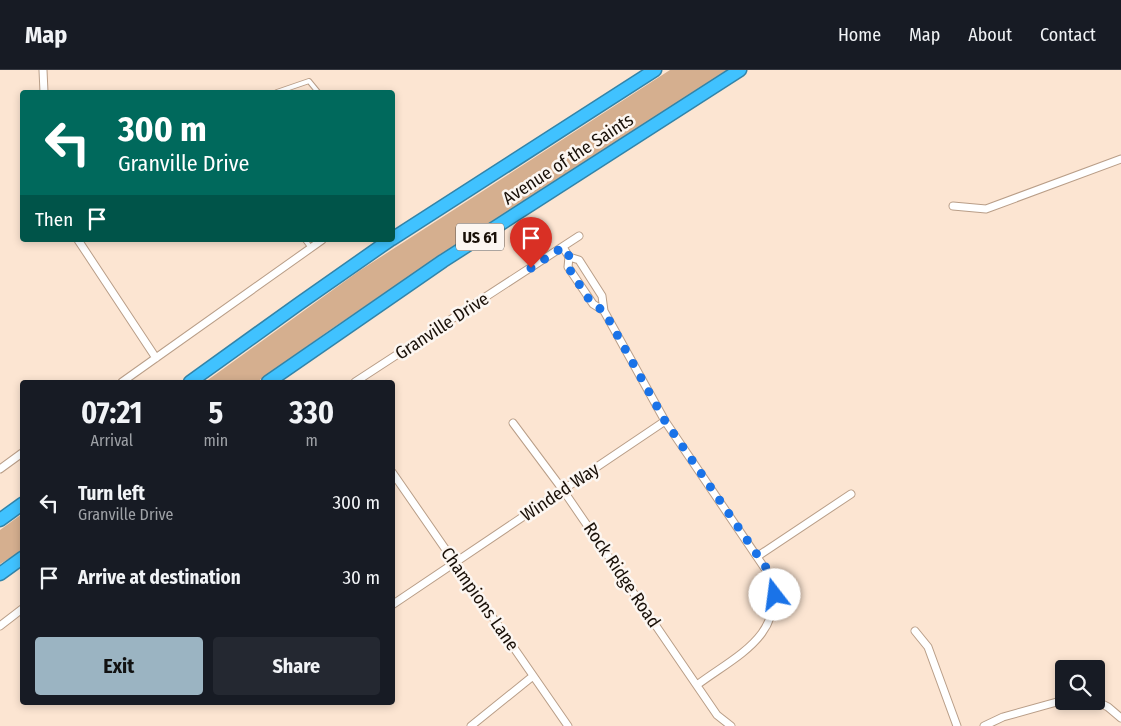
<!DOCTYPE html>
<style>
:root{--surface:#171b24;--page:#242831;--text:#f1f3f6;--muted:#9ea1a6;--line:#363941;--accent:#9bb4c2}
body{margin:0;font-family:"Fira Sans Condensed",sans-serif;background:var(--page);color:var(--text);height:100vh;display:flex;flex-direction:column;font-size:19px;white-space:nowrap}
*{box-sizing:border-box;margin:0}
p{font-size:16px;color:var(--muted)}
.icon{flex:none;width:28px;height:28px;fill:none;stroke:currentColor;stroke-width:2;stroke-linecap:round;stroke-linejoin:round}
.map{position:relative;flex:1;overflow:hidden}
.drawer{position:absolute;left:20px;top:310px;width:375px;height:325px;display:flex;flex-direction:column;background:var(--surface);border-radius:5px;box-shadow:0 2px 8px #0003}
.drawer>*{flex:none}
.banner{position:absolute;left:20px;top:20px;width:375px;height:152px;border-radius:5px;box-shadow:0 2px 8px #0003;background:#00695c;color:#fff;overflow:hidden}
.tools{position:absolute;left:1055px;top:590px;display:grid;gap:10px}
.tools a{display:grid;place-items:center;width:50px;height:50px;border-radius:5px;background:var(--surface);box-shadow:0 2px 8px #0003;font-size:25px}
.pin{position:absolute;display:grid;place-items:center;width:42px;height:42px;color:#fff;margin:-51px -21px;border-radius:50% 50% 50% 0;rotate:-45deg;box-shadow:0 0 5px #0007}
.pin .icon{rotate:45deg}
.me{position:absolute;width:55px;margin:-28px;rotate:345deg;stroke-linejoin:round;filter:drop-shadow(0 0 4px #0008)}
.turn{display:flex;align-items:center;gap:18px;height:105px;padding:0 15px;font-size:22px}
.turn .icon{width:65px;height:65px;stroke-width:2.5}
.turn b{display:block;font-size:35px;line-height:42px}
.then{display:flex;align-items:center;height:48px;padding:0 15px;background:#0003;gap:10px;font-size:19px}
.eta{display:flex;justify-content:space-evenly;align-items:center;height:85px;text-align:center}
.eta b{font-size:30px;font-weight:700;line-height:35px}
.button{display:flex;gap:10px;margin-top:auto;padding:10px 15px}
.button a{flex:1;height:58px;border-radius:5px;background:var(--accent);color:#111;font-size:20px;font-weight:700;line-height:58px;text-align:center}
.button a+a{background:var(--page);color:var(--text)}
ul{padding:0;list-style:none}
li{display:flex;align-items:center;gap:15px;height:75px;padding:0 15px}
li div{flex:1}
li b{display:block;font-size:19px}
li em{font-style:normal}
header{display:flex;align-items:center;gap:30px;box-sizing:border-box;height:70px;padding:0 25px;background:var(--surface);border-bottom:1px solid var(--line)}
header strong{font-size:24px}
nav{display:flex;gap:28px;margin-inline-start:auto;font-size:18px}
.map>svg:first-child{display:block}
</style>
<header>
<strong>Map</strong>
<nav><a>Home</a><a>Map</a><a>About</a><a>Contact</a></nav>
</header>
<div class="map">
<svg width="1121" height="656" viewBox="0 0 1121 656">
<rect width="100%" height="100%" fill="#fce5d2"/>
<path fill="#d5af8f" d="M670,0h58l-277,178 -124,84 -70,50h-52l154,-111z
M22,444v37l-22,13v-34z"/>
<g fill="none" stroke-linecap="round" stroke-linejoin="round">
<defs>
<path id="lane" d="M277,22l32,-11 9,11
M305,170l6,8"/>
<path id="street" d="M43,0l1,22
M953,136l33,3 135,-50
M78,170l78,118
M563,177l6,10 10,3 23,36 2,15 61,110 105,155c17,59 -33,79 -73,109
M569,187l-1,10 25,37 11,7
M122,312l200,-142
M355,312l224,-146
M513,353l50,67 154,225 14,11
M0,399l22,-16
M392,402l176,254
M758,486l93,-62
M392,535l273,-184
M0,556l22,-17
M915,561l13,16 29,79
M1096,631l12,6 13,11
M471,656l62,-50
M984,656l19,-9 61,-17"/>
<path id="highway" d="M392,169l263,-169
M190,312l110,-79 90,-63
M268,312l175,-121 297,-191
M0,450l22,-16
M0,504l22,-16"/>
</defs>
<use href="#lane" stroke="#b99e88" stroke-width="6"/>
<use href="#street" stroke="#b99e88" stroke-width="9"/>
<use href="#highway" stroke="#3284a9" stroke-width="15"/>
<use href="#lane" stroke="#fff" stroke-width="4"/>
<use href="#street" stroke="#fff" stroke-width="7"/>
<use href="#highway" stroke="#40c2ff" stroke-width="12"/>
</g>
<g fill="none" stroke-linecap="round" stroke-linejoin="round">
<path stroke="#1a73e8" stroke-width="9" stroke-dasharray="0 16.2" d="M531,198l32,-21 6,9 -1,11 24,37 12,7 61,110 102,148 8,26"/>
</g>
<g text-anchor="middle" stroke-width="5" stroke-linejoin="round" paint-order="stroke">
<rect fill="#fcf6f1" stroke="#5d554e" stroke-width="1" x="456" y="153.5" width="48" height="27" rx="4"/>
<g font-size="16" font-weight="bold" fill="#191008">
<text x="480" y="173">US 61</text>
</g>
<g font-size="18" fill="#191008" stroke="#fcf6f1">
<text transform="translate(568 89) rotate(-33)" y="6">Avenue of the Saints</text>
<text transform="translate(442 256) rotate(-33)" y="6">Granville Drive</text>
<text transform="translate(560 422) rotate(-34)" y="6">Winded Way</text>
<text transform="translate(622 505) rotate(56)" y="6">Rock Ridge Road</text>
<text transform="translate(480 529) rotate(55)" y="6">Champions Lane</text>
</g>
</g>
</svg>
<div class="tools">
<a><svg class="icon" aria-label="search" viewBox="0 0 24 24"><circle cx="10" cy="10" r="6"/><path d="M15 15l6 6"/></svg></a>
</div>
<div class="pin" style="left:531px;top:198px;background:#d93025"><svg class="icon" aria-label="arrive" viewBox="0 0 24 24"><path d="M6 21V4h12l-3 4 3 4H6"/></svg></div>
<svg class="me" style="left:775px;top:525px" viewBox="-20 -20 40 40"><circle r="19" fill="#fff"/><path d="M0-13L10 11 0 6-10 11z" fill="#1a73e8"/></svg>
<div class="banner">
<div class="turn"><svg class="icon" aria-label="left" viewBox="0 0 24 24"><path d="M17 20v-9H6M10 6l-5 5 5 5"/></svg><div><b>300 m</b>Granville Drive</div></div>
<div class="then">Then<svg class="icon" aria-label="arrive" viewBox="0 0 24 24"><path d="M6 21V4h12l-3 4 3 4H6"/></svg></div>
</div>
<section class="drawer">
<div class="eta">
<div><b>07:21</b><p>Arrival</p></div>
<div><b>5</b><p>min</p></div>
<div><b>330</b><p>m</p></div>
</div>
<ul>
<li><svg class="icon" aria-label="left" viewBox="0 0 24 24"><path d="M17 20v-9H6M10 6l-5 5 5 5"/></svg><div><b>Turn left</b><p>Granville Drive</p></div><em>300 m</em></li>
<li><svg class="icon" aria-label="arrive" viewBox="0 0 24 24"><path d="M6 21V4h12l-3 4 3 4H6"/></svg><div><b>Arrive at destination</b></div><em>30 m</em></li>
</ul>
<div class="button"><a>Exit</a><a>Share</a></div>
</section>
</div>
